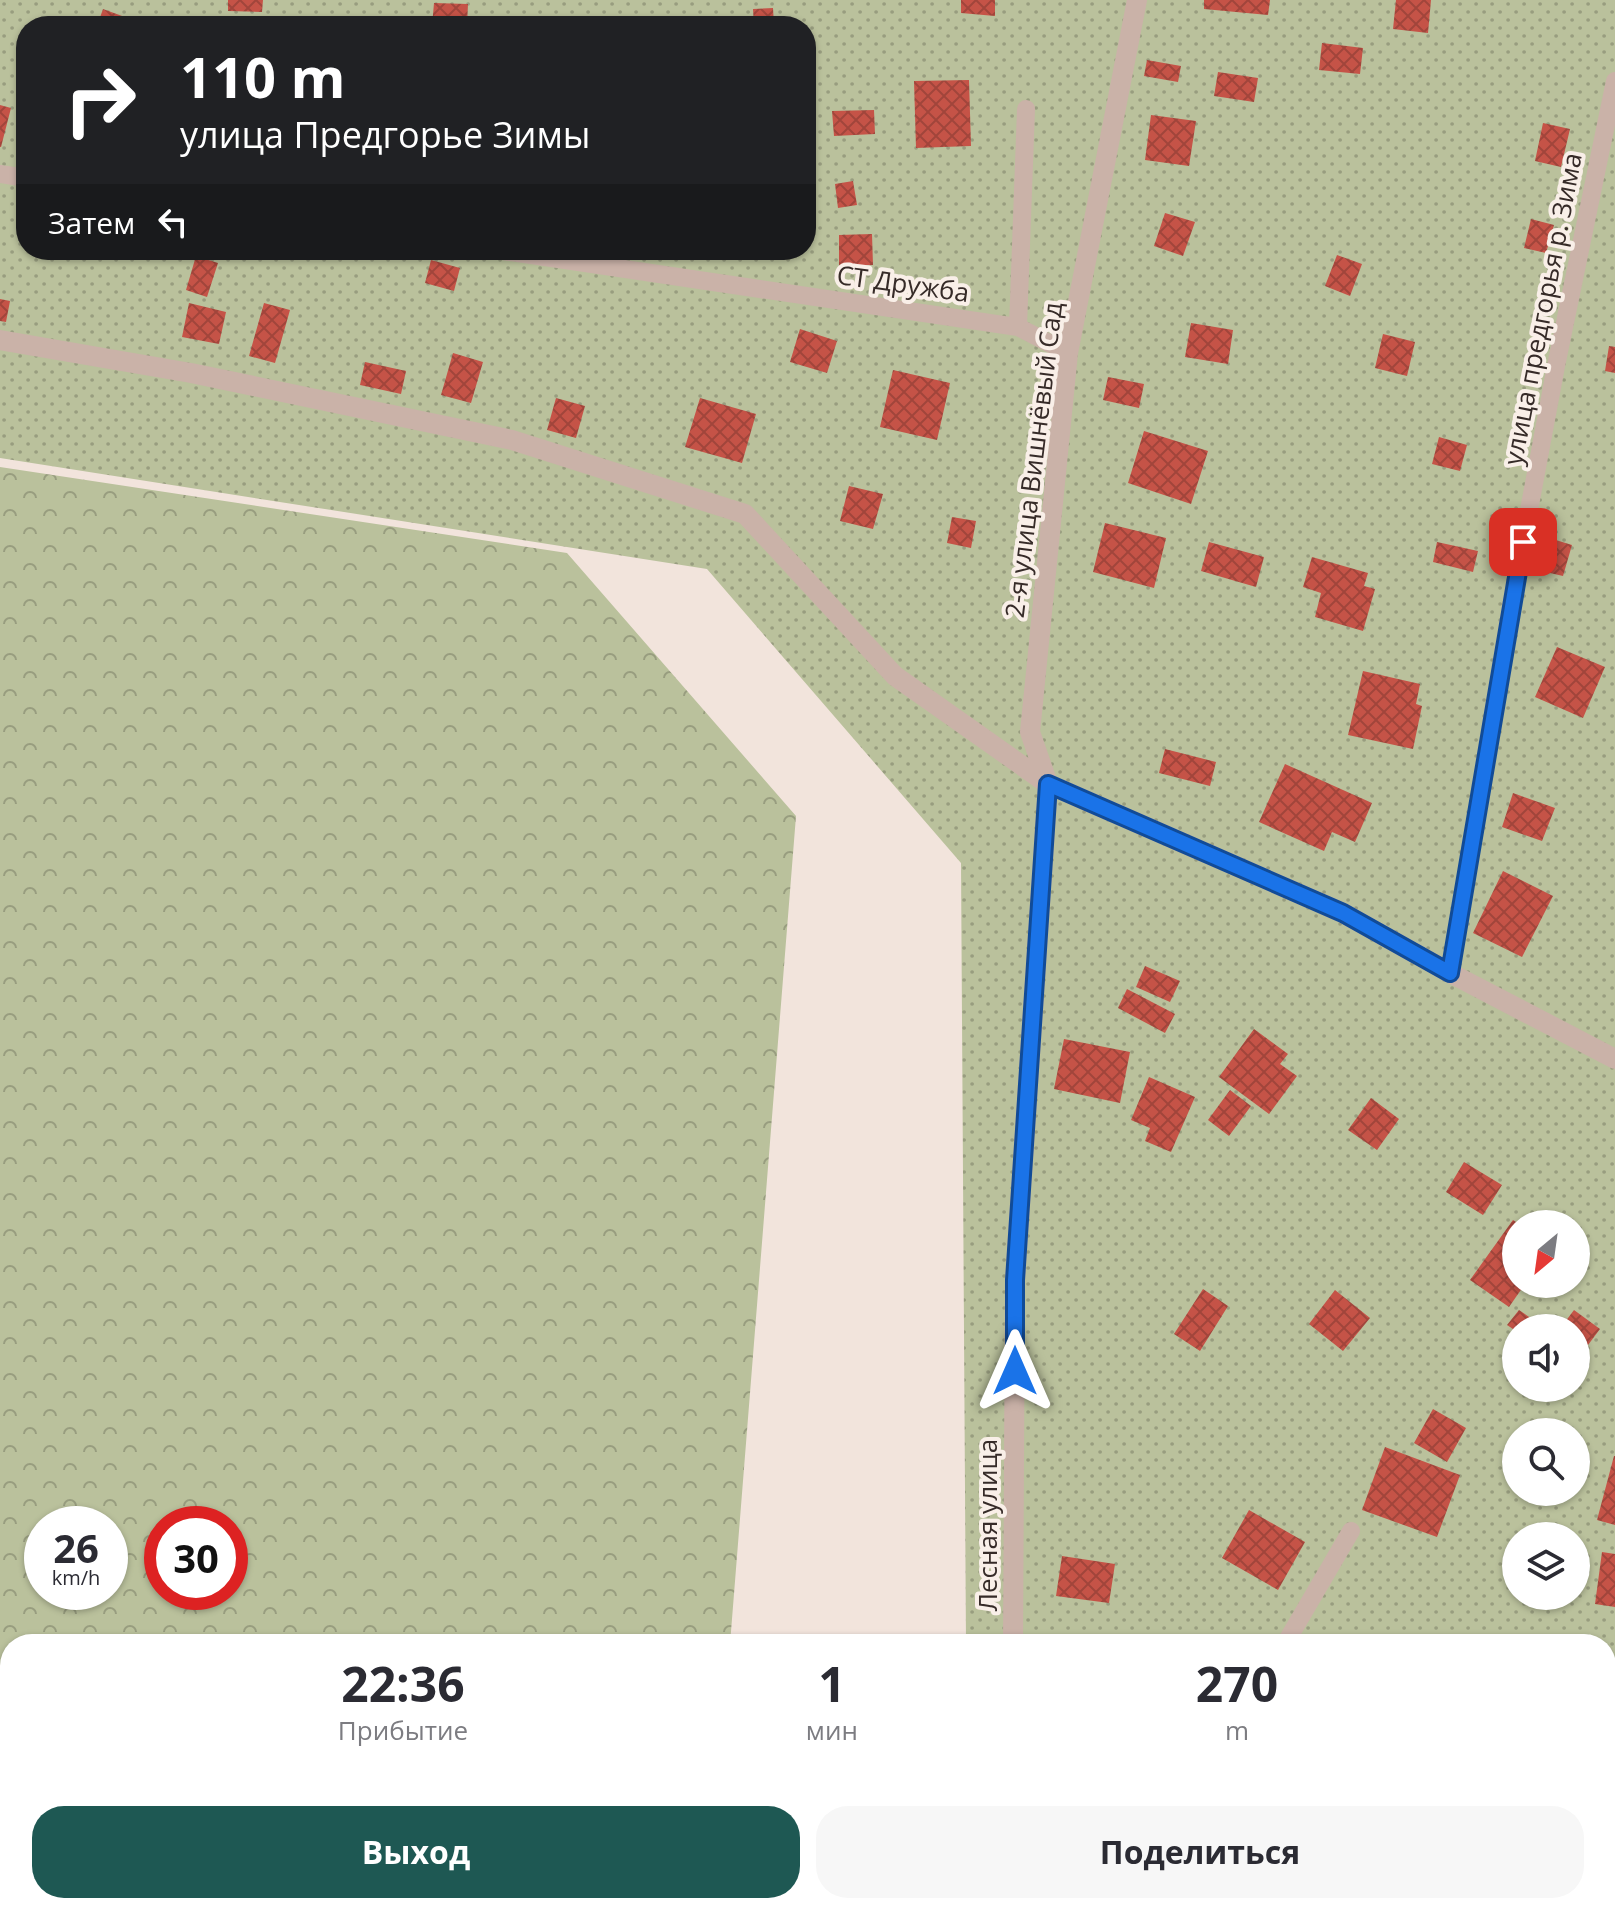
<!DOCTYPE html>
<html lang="ru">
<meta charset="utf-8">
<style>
:root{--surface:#fff;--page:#f7f7f7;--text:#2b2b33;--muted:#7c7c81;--accent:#1e5853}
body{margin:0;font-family:"Open Sans",sans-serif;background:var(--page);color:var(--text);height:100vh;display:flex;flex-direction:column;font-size:30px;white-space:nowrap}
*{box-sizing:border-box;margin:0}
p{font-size:26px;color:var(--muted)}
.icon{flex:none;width:44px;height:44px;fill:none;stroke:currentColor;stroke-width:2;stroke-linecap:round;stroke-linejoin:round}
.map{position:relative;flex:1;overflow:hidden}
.drawer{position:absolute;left:0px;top:1634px;width:1616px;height:280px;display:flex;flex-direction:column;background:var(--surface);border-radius:32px 32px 0 0;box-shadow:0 2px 6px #0004}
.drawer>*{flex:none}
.hud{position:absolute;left:16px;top:16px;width:800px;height:244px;border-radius:32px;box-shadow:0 2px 6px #0004;background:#202124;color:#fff;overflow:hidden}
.needle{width:52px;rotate:209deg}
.fabs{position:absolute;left:1502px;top:1210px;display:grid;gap:16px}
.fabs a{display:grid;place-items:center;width:88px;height:88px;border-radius:50%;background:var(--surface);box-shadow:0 2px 6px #0004;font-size:40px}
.speed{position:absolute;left:24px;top:1506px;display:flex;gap:16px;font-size:40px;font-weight:700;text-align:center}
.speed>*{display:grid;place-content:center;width:104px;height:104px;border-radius:50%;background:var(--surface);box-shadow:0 2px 6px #0004;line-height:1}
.speed small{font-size:20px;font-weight:400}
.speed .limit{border:12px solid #d22;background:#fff;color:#111}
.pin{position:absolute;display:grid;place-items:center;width:68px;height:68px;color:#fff;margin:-34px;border-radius:16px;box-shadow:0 4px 12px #0006}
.me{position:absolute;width:88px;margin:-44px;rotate:0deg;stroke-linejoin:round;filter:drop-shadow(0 0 6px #0008)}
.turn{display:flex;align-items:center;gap:28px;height:168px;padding:0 32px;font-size:36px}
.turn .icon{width:104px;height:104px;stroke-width:2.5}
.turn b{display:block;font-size:56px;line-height:68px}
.then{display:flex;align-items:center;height:76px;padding:0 32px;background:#0003;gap:16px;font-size:30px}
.eta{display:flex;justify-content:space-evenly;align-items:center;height:136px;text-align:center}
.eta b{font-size:48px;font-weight:700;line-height:56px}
.primary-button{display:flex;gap:16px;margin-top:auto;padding:16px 32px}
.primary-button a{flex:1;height:92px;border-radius:32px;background:var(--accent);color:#fff;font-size:32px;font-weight:700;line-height:92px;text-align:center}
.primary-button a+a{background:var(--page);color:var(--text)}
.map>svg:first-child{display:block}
</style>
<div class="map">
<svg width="1615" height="1914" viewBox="0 0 1615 1914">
<defs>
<pattern id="forest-crowns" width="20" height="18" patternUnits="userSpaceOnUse" patternTransform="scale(2)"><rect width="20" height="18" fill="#bac19c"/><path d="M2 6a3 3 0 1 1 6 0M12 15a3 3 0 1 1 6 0" fill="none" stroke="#989d7f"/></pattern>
<pattern id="garden-dots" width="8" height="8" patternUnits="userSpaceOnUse" patternTransform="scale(2)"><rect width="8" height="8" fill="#bac19c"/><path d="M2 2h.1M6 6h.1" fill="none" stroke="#989d7f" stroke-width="1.8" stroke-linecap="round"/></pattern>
<pattern id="building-cross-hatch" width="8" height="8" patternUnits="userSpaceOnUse" patternTransform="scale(2)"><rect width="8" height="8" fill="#c55347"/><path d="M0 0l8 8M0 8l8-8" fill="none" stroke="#a1453b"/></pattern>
</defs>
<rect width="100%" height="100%" fill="#f2e4dc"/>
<path fill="url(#forest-crowns)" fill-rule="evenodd" d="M0,467l567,86 229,263 -66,828h-720v260h699l-1,10h-708zM42,1524h68v68h-68zM162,1524h68v68h-68z"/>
<path fill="url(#garden-dots)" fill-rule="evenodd" d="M0,0h1615v1914h-647v-10h638v-260h-640l-5,-781 -254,-294 -707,-111zM26,26h780v224h-780zM1516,1224h60v60h-60zM1516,1328h60v60h-60zM1516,1432h60v60h-60zM1516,1536h60v60h-60z"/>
<path fill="url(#building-cross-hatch)" d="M228,0h35l-1,12 -34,-1z
M961,0h34v16l-34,-3z
M1204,0h66l-2,15 -64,-6z
M1396,0h35l-3,33 -35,-4z
M434,3l34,1 -1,22h-35z
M773,8l1,17 -20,1 -1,-17z
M103,9l30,11 -2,6h-34z
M1322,43l41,5 -3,26 -41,-4z
M1147,60l34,6 -3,16 -34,-6z
M1218,72l40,6 -4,24 -40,-6z
M969,80l2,66 -55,2 -2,-67z
M0,105l11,3 -10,39h-1z
M874,110l1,24 -41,2 -2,-25z
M1151,115l45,6 -7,45 -44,-6z
M1543,123l27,6 -9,38 -26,-6z
M853,181l4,24 -19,3 -3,-24z
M1165,213l30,9 -12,34 -29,-10z
M1531,219l23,6 -8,28 -22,-5z
M872,234l1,31 -34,1v-31z
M588,250h35l-2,12 -34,-6z
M1337,255l25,9 -12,32 -25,-10z
M196,256l22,7 -11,34 -21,-7z
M431,260l29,8 -6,23 -29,-8z
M0,299l10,2 -4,21 -6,-1z
M189,303l37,9 -7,32 -37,-7z
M264,303l26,7 -15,53 -26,-7z
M1191,323l42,7 -5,34 -43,-7z
M800,329l37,12 -10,32 -37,-11z
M1383,334l32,8 -8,34 -32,-8z
M1609,346l6,1v26l-10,-2z
M453,353l30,9 -12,41 -30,-8z
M365,362l41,9 -5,23 -41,-9z
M893,370l57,13 -13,57 -57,-13z
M1108,377l36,7 -5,24 -36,-8z
M556,398l29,8 -9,32 -29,-8z
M700,398l56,16 -14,49 -57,-16z
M1144,431l64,20 -17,53 -63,-21z
M1439,437l28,8 -7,26 -28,-7z
M849,486l34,8 -10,35 -33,-8z
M952,517l24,4 -5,27 -24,-5z
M1105,523l61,15 -12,50 -61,-16z
M1546,537l26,8 -9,31 -26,-6z
M1209,542l55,15 -8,30 -55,-16z
M1437,542l41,9 -5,21 -40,-10z
M1312,557l56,16 -4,13 11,3 -12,42 -48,-14 6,-24 -18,-6z
M1557,647l48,20 -22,51 -48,-21z
M1363,671l57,13 -4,20 6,2 -9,43 -65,-14z
M1165,749l51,13 -6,24 -51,-13z
M1285,764l87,39 -17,39 -23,-10 -8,19 -65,-29z
M1513,793l42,15 -13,33 -40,-14z
M1503,871l50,25 -31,61 -49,-24z
M1145,966l35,15 -10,21 -34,-15z
M1127,989l48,25 -10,19 -47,-25z
M1254,1029l34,25 -8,10 17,12 -28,38 -50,-37z
M1064,1039l66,13 -10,51 -66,-14z
M1149,1077l46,20 -24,55 -26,-11 5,-13 -19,-8z
M1230,1090l21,16 -22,30 -21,-16z
M1371,1098l28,21 -22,31 -29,-20z
M1464,1162l38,23 -19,30 -37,-23z
M1513,1220l3,2v62h9l-16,23 -39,-27z
M1203,1289l25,17 -28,45 -26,-17z
M1335,1290l35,28 -27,33 -34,-27z
M1519,1310l26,18h-29v3l-9,-6z
M1574,1310l26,19 -12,16 -12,-8v-9h-12l-2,-2z
M1433,1409l33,19 -19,34 -33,-19z
M1385,1447l75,28 -23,62 -75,-27z
M1614,1456h1v69l-18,-5z
M1249,1510l56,32 -27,48 -56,-32z
M1602,1552l13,2v53l-20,-3z
M1062,1556l53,8 -6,39 -53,-7z
M1381,1904h22l-2,7z"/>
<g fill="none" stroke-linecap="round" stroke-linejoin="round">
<path stroke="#cab2a8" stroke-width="18" d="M0,174l26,4
M496,250l522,77 50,26
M1018,327l8,-218
M1450,973l62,-372 44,-235 59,-285
M1285,1644l66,-113
M1606,1849l9,3
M1444,1914l4,-10"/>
<path stroke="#cab2a8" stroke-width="20" d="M0,340l191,33 321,67 233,74 150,162 153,108 295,129 107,60 165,86
M1013,1644l2,-364 33,-496 -18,-52 38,-379 69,-353
M1008,1914v-10"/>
</g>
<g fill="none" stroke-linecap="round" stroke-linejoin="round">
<defs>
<path id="route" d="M1015,1371v-91l33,-496 295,129 107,60 73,-431"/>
</defs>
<use href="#route" stroke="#114b97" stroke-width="20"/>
<use href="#route" stroke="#1a73e8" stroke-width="14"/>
</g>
<g text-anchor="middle" stroke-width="8" stroke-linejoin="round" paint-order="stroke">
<g font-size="26" fill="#362b28" stroke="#f9efe8">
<text transform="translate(903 284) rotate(8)" y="9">СТ Дружба</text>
<text transform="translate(1543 309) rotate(-79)" y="9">улица предгорья р. Зима</text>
<text transform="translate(1034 460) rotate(-83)" y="9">2-я улица Вишнёвый Сад</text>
<text transform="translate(988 1525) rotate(-90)" y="9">Лесная улица</text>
</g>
</g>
</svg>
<div class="fabs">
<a><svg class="needle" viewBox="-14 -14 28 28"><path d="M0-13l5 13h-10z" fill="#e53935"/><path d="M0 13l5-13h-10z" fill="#7c7c81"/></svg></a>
<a><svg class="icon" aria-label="sound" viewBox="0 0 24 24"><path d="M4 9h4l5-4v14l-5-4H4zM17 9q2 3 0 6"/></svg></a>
<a><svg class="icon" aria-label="search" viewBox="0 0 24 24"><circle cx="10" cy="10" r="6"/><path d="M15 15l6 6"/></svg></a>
<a><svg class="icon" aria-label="layers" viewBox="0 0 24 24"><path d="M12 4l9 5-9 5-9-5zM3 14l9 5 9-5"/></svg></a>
</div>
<div class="speed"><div>26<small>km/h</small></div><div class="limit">30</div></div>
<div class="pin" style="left:1523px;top:542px;background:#d93025"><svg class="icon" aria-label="arrive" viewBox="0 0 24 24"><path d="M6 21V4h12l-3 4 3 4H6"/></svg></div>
<svg class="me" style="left:1015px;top:1371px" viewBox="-20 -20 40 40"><path d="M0-17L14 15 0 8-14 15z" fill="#1a73e8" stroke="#fff" stroke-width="4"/></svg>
<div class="hud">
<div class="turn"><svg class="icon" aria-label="right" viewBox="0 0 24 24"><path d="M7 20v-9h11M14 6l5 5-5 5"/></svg><div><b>110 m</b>улица Предгорье Зимы</div></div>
<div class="then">Затем<svg class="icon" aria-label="left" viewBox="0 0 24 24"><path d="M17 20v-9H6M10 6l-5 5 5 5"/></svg></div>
</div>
<section class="drawer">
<div class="eta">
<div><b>22:36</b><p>Прибытие</p></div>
<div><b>1</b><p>мин</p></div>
<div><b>270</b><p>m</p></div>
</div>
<div class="primary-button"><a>Выход</a><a>Поделиться</a></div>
</section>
</div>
